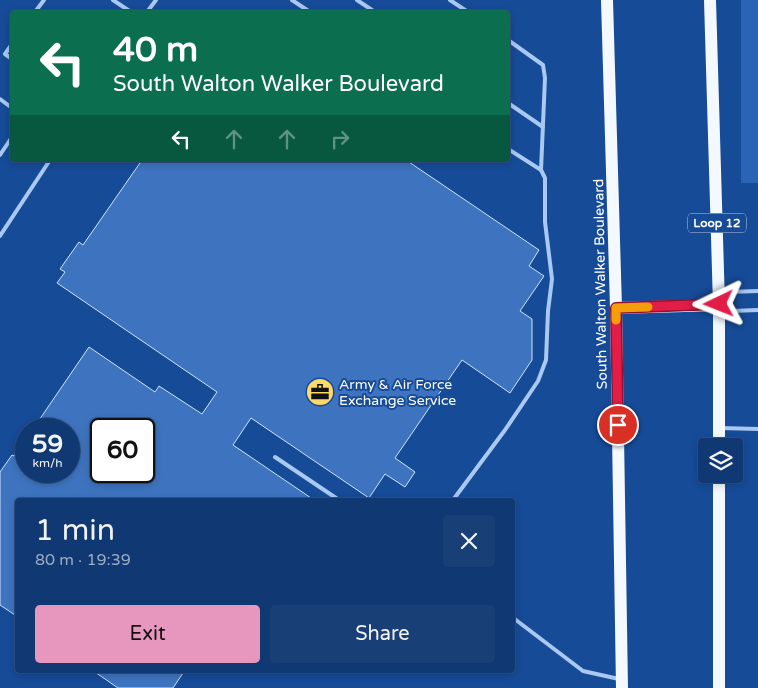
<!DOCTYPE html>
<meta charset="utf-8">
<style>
:root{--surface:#103872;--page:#193f77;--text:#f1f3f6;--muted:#9cacc4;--line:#305284;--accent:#e797bd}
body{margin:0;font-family:"Varela Round",sans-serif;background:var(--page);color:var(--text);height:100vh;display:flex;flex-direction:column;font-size:19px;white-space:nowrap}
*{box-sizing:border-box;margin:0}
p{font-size:16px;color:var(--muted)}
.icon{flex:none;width:28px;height:28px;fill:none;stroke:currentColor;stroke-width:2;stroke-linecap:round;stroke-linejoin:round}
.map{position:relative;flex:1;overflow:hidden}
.drawer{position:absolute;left:15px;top:498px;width:500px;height:175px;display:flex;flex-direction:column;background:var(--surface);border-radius:5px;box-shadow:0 2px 8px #0003,0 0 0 1px var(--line)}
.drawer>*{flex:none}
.top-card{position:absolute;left:10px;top:10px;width:500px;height:152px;border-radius:5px;box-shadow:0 2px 8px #0003,0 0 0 1px var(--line);background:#0b6e4f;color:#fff;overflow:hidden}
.buttons{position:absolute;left:698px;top:438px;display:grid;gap:10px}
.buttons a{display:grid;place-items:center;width:45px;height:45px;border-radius:5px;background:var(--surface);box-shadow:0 2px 8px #0003,0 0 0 1px var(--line);font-size:25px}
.speed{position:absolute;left:15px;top:418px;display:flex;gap:10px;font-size:25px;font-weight:700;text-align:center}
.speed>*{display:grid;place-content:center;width:65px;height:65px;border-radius:50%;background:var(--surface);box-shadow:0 2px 8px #0003,0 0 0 1px var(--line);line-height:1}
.speed small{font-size:12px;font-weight:400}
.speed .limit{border:2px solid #111;border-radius:8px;background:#fff;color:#111}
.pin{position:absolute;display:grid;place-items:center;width:42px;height:42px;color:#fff;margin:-21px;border:2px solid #fff;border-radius:50%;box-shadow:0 1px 5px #0007}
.me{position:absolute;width:55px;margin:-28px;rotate:268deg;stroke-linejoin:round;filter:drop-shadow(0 0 4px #0008)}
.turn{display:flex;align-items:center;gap:18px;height:105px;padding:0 20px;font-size:22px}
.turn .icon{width:65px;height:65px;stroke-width:2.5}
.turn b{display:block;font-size:35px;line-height:42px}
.lanes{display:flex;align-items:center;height:48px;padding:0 20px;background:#0003;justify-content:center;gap:25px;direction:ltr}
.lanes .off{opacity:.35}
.round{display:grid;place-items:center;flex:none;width:52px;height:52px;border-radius:5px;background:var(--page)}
.headline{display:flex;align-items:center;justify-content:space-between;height:85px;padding:0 20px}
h1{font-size:30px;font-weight:600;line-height:38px}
.action{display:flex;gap:10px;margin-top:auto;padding:10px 20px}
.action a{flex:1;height:58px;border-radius:5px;background:var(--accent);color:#111;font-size:20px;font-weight:600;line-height:58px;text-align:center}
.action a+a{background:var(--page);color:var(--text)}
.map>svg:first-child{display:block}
</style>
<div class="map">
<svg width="758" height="688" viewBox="0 0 758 688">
<rect width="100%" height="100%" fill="#164b98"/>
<path fill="#2964b6" d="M741,0h17v183h-17z"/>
<path fill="#3e74bf" stroke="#d0e3fc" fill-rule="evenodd" d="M142,160h264l133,90 -10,16 15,10 -24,35 12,8v41l-22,33 -48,-33 -67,98 20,14 -10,15 -20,-13 -16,24 -118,-80 -18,27 81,55h-296v117l-18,-12v-133l12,-17 2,1 12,-17v32h43v-42h-36l56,-82 66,45 4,-6 43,28 15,-22 -160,-109 8,-11 -5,-3 19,-27 4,3zM101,429h43v42h-43z
M92,670h93l-12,18h-55z"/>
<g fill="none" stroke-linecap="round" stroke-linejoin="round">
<path stroke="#a9c8f2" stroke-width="4" d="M113,0l18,12
M292,0l18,12
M357,0l18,12
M450,0l18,12
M35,12l9,-12
M147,12l9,-12
M508,40l35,25 2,13 -4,92
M12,44l-7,10 7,5
M0,99l12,9
M508,103l35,24
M0,155l12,-18
M0,236l50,-76
M722,301l6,-9 30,-1
M721,306l11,5 26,-1
M720,428l38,1
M275,457l64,43
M453,500l52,-70 33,-49 8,-21 2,-49 4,-32 -7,-57v-44l-4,-8 -33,-21
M512,617l71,54 36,8"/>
<path stroke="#f4f8ff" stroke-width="12" d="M607,0l9,308 6,380
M710,0l9,305v141
M616,308l103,-3
M719,474v214"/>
</g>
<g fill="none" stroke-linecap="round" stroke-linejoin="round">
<defs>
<path id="route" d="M618,425l-2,-117 103,-4"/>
</defs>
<use href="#route" stroke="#92132f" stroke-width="12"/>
<use href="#route" stroke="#e11d48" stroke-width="9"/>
<path stroke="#f59e0b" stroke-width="9" d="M616,320v-12l32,-1"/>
</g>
<defs>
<symbol id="office-disc" viewBox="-11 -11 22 22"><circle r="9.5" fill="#ffd86a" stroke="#164b98"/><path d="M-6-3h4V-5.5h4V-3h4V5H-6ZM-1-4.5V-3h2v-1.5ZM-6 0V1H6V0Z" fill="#111"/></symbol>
</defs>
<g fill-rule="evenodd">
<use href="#office-disc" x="304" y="376" width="32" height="32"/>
</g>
<g text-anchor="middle" stroke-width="4" stroke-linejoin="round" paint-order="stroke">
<rect fill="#164b98" stroke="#b9c9e0" stroke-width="1" x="688" y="213.5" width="58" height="19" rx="4"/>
<g font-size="12" font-weight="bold" fill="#fff">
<text x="717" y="227">Loop 12</text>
</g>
<g font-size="14" fill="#fff" stroke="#164b98">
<text transform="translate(600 284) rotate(-91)" y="5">South Walton Walker Boulevard</text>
</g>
<g font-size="14" fill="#fff" stroke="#164b98" text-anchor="start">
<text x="339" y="389">Army &amp; Air Force<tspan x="339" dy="16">Exchange Service</tspan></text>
</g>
</g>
</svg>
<div class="buttons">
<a><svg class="icon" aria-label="layers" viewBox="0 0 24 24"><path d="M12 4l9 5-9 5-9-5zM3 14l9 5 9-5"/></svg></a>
</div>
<div class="speed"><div>59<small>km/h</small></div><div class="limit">60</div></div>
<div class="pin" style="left:618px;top:425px;background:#d93025"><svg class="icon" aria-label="arrive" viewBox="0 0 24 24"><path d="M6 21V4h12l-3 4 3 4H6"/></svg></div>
<svg class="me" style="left:719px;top:304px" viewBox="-20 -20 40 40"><path d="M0-17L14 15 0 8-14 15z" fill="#e11d48" stroke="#fff" stroke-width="4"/></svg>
<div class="top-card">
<div class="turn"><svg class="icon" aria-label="left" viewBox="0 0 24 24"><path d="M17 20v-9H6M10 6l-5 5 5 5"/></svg><div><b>40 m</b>South Walton Walker Boulevard</div></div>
<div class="lanes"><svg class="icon" aria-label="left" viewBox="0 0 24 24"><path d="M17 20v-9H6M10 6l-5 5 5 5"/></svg><svg class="icon off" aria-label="ahead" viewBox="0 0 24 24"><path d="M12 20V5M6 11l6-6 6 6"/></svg><svg class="icon off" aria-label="ahead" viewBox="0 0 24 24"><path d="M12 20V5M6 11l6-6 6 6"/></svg><svg class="icon off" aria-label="right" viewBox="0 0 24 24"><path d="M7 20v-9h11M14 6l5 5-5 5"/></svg></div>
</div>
<section class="drawer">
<div class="headline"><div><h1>1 min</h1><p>80 m · 19:39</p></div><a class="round"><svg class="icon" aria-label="close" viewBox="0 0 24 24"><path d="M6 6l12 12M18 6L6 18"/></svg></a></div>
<div class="action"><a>Exit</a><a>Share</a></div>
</section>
</div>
